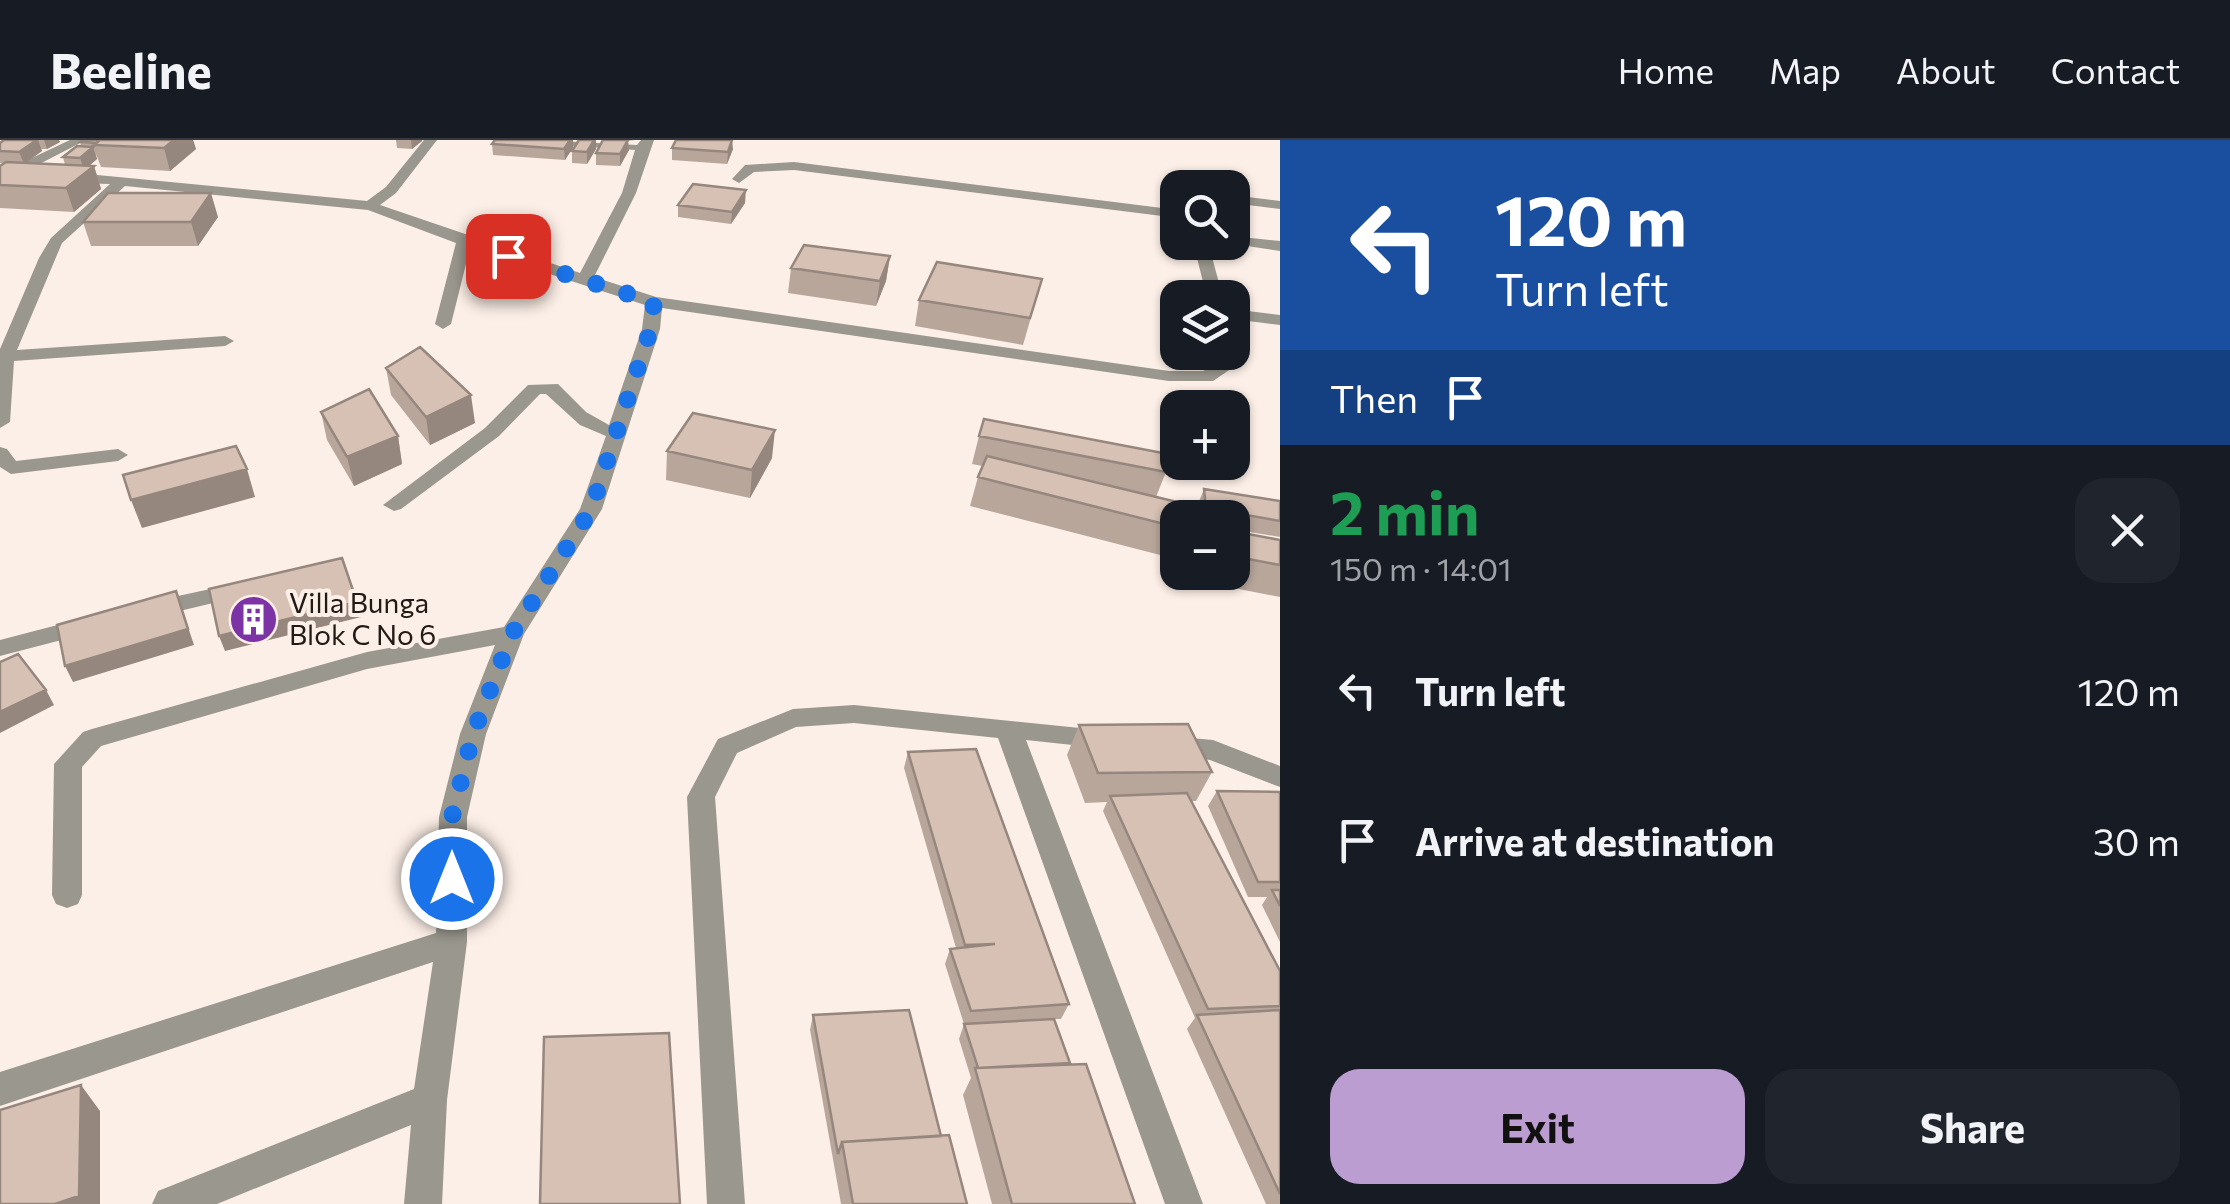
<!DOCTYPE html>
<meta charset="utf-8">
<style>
:root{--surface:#171b24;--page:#20242c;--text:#f1f3f6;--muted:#9ea1a6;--line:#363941;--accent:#bc9dd2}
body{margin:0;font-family:Commissioner,sans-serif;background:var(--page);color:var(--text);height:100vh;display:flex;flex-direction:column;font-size:38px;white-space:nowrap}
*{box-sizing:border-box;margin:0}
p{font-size:32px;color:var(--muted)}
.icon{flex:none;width:55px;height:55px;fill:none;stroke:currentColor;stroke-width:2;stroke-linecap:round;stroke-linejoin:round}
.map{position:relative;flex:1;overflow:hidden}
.drawer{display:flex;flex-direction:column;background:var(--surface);width:950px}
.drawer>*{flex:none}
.top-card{background:#1a4fa0;color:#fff;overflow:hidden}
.fabs{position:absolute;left:1160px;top:30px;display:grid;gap:20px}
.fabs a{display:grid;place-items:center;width:90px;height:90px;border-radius:20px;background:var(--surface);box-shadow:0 2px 8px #0004;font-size:50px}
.pin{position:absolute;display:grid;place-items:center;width:85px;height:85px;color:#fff;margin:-42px;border-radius:20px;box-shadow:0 5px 15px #0006}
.me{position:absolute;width:110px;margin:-55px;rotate:0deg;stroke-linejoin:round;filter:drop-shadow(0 0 8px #0008)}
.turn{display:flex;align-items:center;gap:35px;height:210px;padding:0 50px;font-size:45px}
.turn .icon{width:130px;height:130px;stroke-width:2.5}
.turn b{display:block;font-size:70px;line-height:85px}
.then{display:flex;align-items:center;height:95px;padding:0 50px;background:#0003;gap:20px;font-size:38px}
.round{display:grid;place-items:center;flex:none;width:105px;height:105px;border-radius:30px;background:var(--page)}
.headline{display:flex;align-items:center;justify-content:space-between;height:170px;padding:0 50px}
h1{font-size:60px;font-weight:700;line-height:75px;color:#1e9e55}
.cta{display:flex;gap:20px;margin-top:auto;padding:20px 50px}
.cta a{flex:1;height:115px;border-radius:30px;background:var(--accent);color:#111;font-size:40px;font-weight:700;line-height:115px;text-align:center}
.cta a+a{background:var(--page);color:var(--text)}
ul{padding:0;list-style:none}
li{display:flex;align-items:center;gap:30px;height:150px;padding:0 50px}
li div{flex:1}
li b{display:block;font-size:38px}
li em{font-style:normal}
header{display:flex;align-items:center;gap:60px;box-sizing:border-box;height:140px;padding:0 50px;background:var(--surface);border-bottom:2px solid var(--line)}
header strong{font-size:48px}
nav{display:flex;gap:55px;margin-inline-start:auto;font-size:35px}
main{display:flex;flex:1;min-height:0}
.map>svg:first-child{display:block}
</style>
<header>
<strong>Beeline</strong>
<nav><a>Home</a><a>Map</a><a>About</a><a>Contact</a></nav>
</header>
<main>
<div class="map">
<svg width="1280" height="1064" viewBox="0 0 1280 1064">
<rect width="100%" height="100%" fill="#fcefe7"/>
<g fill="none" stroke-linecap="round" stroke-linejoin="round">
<path fill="#9a978e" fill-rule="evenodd" d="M70,0h16l-64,33 65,1 280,27 19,-14 38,-47h13l-41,53 -16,12 200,68 42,-80 13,-43 -90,-6 -6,-4 98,5 4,-5h13l-18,53 -42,84 62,20 513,74h34l20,-11 -2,-8h11v-5l7,5 2,10 -28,19h-44l-507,-73 -2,21 -58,180 -78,125 -38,100 -19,83v125l-20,158 -5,104h-38l7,-79 -194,79h-65l6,-13 256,-102 19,-127 -433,144v-34l436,-139 3,-116 21,-83 35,-89 -128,24 -266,77 -19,21v128l-4,9 -11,4 -11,-4 -4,-9 2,-131 29,-32 9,-3 275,-77 137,-25 76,-118 26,-73 -26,-11 -34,-31h-6l-41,42 -98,73 -7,2 -11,-6 102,-77 43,-43 30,-1 28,28 23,13 33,-96 3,-24 -175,-57 -19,76 -8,5 -8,-5 21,-81 -88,-33 -243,-24 -63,57 -45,107 208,-14 9,5 -9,5 -211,15 -4,61 -10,6v-79l39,-91 12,-20 59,-54 -110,-3v-8z
M794,22l384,48v8l-384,-48 -40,2 -15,11 -7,-4 13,-14z
M1232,55l48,6v8l-48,-6z
M1232,96l48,5v10l-53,-8 5,-1z
M1193,102h15l15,56h-16z
M1232,169l48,6v10l-48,-6z
M0,307l7,2 9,12 102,-12 10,6 -10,6 -107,13 -11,-7z
M243,442l8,2 4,5 -4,5 -101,24 -12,-8 12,-8z
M92,476l8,2 4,6 -4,6 -100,26v-16z
M854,565l265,27 4,7 -4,7 -9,3 -84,-9 177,464h-38l-167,-466 -144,-15 -58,4 -59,26 -22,44 30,407h-38l-20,-407 31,-58 75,-30z
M1169,596l44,4 67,26v21l-70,-27 -50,-7 -4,-7 4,-7z"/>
</g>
<path fill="#b8a69b" d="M4,0h55l1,2 -13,7h-6l1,2 -17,12 40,2 -2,-8 18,-10 -1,-5 2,-2h111l3,9 -26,22 -69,-4 -5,-13 1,5 -8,7h5l7,23 -27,23 -74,-4v-42l5,-3h-5v-20z
M396,0h26v1l-10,8 -15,-1z
M495,0h82h-4l-8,20 -72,-5 -1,-11z
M603,0h32l-7,1 1,9 -9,16 -24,-1v-12z
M672,8l61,1 -6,15 -55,-4z
M596,9l-9,15 -15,-1v-12z
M745,63l-14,21 -53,-7v-12z
M218,77l-20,29h-107l-8,-24z
M890,116l-4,25 -10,25 -88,-13 3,-25z
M1042,139l-19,66 -108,-19 4,-26z
M386,228l89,55 -45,22 -39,-50z
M321,272l77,24 4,28 -48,22 -27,-46z
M979,296l187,36 -10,25 20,30 -12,29 -194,-50 8,-29 5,-11 -11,-2z
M667,311l105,7 -22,40 -84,-18z
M1204,349l76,12v36l-48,-8v-11h-33l-1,-14z
M1232,391l48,9v57l-72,-14 -1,-11h25z
M1079,585l133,47 -16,29h-5l89,170v233h-14l-79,-175 8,-11 -92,-207 4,-9 -22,1 -18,-48z
M908,612l161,252 -8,15h-7l16,46 65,139h-143l-29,-109 8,-17 -12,-39 5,-15 -19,-60 5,-15 6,-1 -52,-180z
M1217,651l63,1v150l-18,-37 5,-8h-19l-40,-91z
M813,875l128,121 26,68h-126l-31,-174z"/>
<path fill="#96877e" d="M38,0l4,11 -18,13 -5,-12z
M44,0h15l1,2 -13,7z
M174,0h19l3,9 -26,22 -6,-23z
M411,0h11v1l-10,8z
M570,0h3v8l-8,12 -1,-11z
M594,0h2v9l-9,15v-12z
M628,0l1,10 -9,16v-12z
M732,0l1,9 -6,15 1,-12z
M93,7l4,12 -13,11 -4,-12z
M94,26l7,23 -27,23 -8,-24z
M746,50l-1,13 -14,21 1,-12z
M211,53l7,24 -20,29 -7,-24z
M890,116l-4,25 -10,25 4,-25z
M471,255l4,28 -45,22 -4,-28z
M775,290l-3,28 -22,40 2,-28z
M398,296l4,28 -48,22 -7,-29z
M247,329l8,28 -113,31 -11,-28z
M176,451l18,54 -121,37 -8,-16z
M357,462l4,15 -136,34 -6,-15z
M46,550l8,15 -54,28v-21z
M81,945l19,26v93h-45z"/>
<path fill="#d6c1b4" stroke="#96877e" stroke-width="2.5" d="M4,0h33l-18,12 -19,-1v-8z
M82,0h18l-4,3 -16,-1z
M100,0h74l-10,8 -70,-3z
M495,0h75l-6,9 -72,-5z
M579,0h15l-7,12 -15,-1z
M603,0h25l-8,14 -24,-1z
M676,0h56l-4,12 -56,-4z
M77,6l16,1 -13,11 -17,-1z
M6,22l88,4 -28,22 -66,-3v-19z
M693,44l53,6 -14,22 -54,-7z
M108,53h103l-20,29h-108z
M804,105l86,11 -10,25 -89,-13z
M937,122l105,17 -12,39 -111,-18z
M420,207l51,48 -45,22 -40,-49z
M369,249l29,47 -51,21 -26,-45z
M693,273l82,17 -23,40 -85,-19z
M984,279l184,35 -2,18 -187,-36z
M236,306l11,23 -116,31 -8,-25z
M987,316l194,47 -5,24 -198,-50z
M1204,349l76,12v20l-74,-13z
M1232,391l48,9v25l-48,-9z
M342,418l15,44 -138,34 -10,-47z
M176,451l12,38 -123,37 -8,-41z
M18,514l28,36 -46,22v-50z
M1188,584l24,48 -114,1 -19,-48z
M976,609l93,255 -98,7 -21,-62 45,-5 -30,1 -57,-193z
M1217,651l63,1v90h-22z
M1187,653l93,178v35l-72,3 -98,-213z
M1272,750h8v16z
M909,870l32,126 -99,6 -4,12 -25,-139z
M1280,870v184l-83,-179z
M1054,879l16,44 -92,5 -14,-44z
M669,893l11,171h-140l4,-167z
M1086,924l49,140h-123l-37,-136z
M81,945l-2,111 -24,8h-55v-94z
M949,995l18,69h-114l-11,-62z"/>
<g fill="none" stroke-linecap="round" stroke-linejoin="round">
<path stroke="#1a73e8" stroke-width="18" stroke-dasharray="0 32.4" d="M452,739v-62l21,-83 39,-100 79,-124 60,-182 3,-26 -146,-46"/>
</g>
<defs>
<symbol id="building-disc" viewBox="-11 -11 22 22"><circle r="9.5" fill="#7c33a5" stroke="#fcefe7"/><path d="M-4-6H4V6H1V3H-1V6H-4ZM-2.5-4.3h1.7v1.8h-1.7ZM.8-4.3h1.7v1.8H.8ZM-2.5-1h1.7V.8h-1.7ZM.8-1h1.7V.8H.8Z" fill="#fff"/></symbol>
</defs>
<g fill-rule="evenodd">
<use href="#building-disc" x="226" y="452" width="55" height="55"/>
</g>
<g text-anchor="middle" stroke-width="8" stroke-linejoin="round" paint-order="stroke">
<g font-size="28" fill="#221a15" stroke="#fcefe7" text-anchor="start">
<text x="289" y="473">Villa Bunga<tspan x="289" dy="32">Blok C No 6</tspan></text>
</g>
</g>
</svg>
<div class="fabs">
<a><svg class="icon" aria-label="search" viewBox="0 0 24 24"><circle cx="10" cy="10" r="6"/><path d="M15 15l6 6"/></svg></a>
<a><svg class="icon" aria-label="layers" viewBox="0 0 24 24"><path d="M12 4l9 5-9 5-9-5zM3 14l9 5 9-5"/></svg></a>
<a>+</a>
<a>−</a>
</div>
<div class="pin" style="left:508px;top:116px;background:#d93025"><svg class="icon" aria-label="arrive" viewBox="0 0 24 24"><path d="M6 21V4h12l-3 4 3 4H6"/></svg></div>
<svg class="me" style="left:452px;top:739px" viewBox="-20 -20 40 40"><circle r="17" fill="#1a73e8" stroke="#fff" stroke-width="3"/><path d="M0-11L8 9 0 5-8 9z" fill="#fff"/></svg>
</div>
<section class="drawer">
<div class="top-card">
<div class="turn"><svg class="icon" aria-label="left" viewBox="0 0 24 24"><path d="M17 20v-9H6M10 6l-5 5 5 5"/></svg><div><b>120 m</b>Turn left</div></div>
<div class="then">Then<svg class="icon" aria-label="arrive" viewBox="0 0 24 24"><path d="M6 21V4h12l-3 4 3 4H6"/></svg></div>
</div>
<div class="headline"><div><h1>2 min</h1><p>150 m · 14:01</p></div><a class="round"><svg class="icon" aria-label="close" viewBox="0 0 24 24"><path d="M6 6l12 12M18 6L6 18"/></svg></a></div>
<ul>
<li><svg class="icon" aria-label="left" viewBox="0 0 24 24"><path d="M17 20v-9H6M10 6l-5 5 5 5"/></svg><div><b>Turn left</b></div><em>120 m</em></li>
<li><svg class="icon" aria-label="arrive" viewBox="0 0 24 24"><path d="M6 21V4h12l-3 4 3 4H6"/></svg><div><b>Arrive at destination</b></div><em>30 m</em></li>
</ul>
<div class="cta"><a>Exit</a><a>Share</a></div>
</section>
</main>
